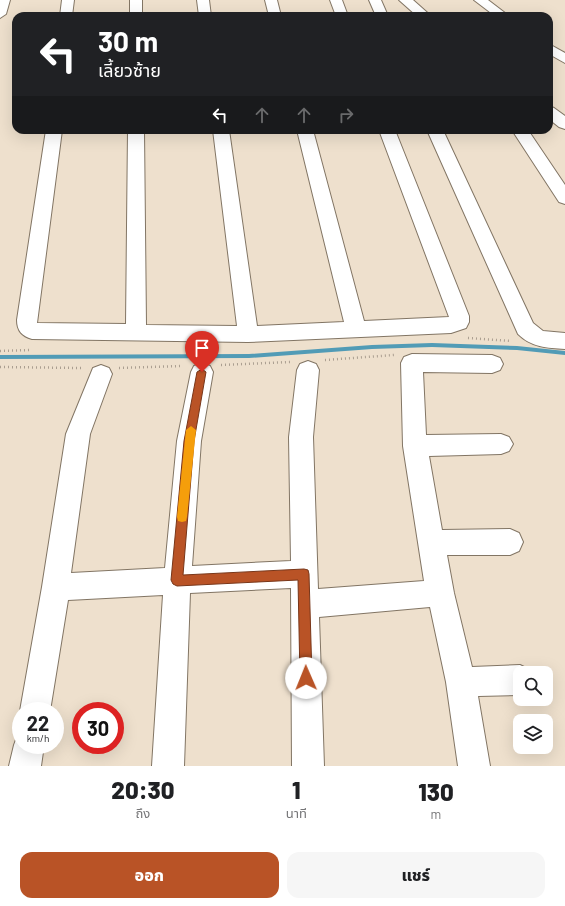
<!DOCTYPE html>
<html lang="th">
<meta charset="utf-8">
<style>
:root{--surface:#fff;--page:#f6f6f6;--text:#202124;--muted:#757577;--accent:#b95326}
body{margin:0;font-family:Barlow,"Noto Sans Thai",sans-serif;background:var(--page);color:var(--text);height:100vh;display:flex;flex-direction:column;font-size:15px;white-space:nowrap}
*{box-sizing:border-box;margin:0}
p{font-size:13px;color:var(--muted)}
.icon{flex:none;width:22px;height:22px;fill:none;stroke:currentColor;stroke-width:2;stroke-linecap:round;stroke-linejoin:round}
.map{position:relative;height:766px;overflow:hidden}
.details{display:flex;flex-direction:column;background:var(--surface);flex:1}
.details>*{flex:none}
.banner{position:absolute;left:12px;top:12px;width:541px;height:122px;border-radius:12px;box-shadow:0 4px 16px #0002;background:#202124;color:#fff;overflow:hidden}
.buttons{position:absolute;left:513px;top:666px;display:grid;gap:8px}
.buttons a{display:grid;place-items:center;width:40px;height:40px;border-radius:8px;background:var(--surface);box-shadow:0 4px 16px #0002;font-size:20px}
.speed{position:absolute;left:12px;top:702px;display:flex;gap:8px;font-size:20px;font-weight:700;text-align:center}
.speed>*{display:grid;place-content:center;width:52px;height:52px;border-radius:50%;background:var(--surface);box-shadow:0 4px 16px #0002;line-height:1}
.speed small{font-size:10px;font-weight:400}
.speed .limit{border:6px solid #d22;background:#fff;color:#111}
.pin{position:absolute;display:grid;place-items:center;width:34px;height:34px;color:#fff;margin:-41px -17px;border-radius:50% 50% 50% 0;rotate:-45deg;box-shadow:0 0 4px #0007}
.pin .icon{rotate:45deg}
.me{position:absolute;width:44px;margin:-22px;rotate:359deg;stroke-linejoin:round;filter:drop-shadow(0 0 3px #0008)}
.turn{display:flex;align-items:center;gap:14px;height:84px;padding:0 20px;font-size:18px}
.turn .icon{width:52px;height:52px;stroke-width:2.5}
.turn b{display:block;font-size:28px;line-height:34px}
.lanes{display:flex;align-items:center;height:38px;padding:0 20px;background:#0003;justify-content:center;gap:20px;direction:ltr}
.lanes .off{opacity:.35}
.eta{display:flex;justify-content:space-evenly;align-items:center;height:68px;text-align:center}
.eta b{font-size:24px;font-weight:800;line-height:28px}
.action{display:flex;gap:8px;margin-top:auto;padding:8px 20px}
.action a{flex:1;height:46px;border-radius:12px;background:var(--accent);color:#fff;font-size:16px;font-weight:800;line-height:46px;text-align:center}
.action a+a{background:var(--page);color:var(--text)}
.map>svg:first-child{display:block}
</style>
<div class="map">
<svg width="565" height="766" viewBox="0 0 565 766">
<rect width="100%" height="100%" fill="#eee0cd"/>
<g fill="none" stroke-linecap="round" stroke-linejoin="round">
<path fill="#519bb6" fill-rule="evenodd" d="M432,343l85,3 48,5v4l-48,-5 -85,-3 -60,2 -123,9 -249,1v-4l249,-1 123,-9z"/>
<defs>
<path id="minor" d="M0,0h10l-4,14 -6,4z
M62,0h12l-2,16h-12z
M130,0h12v16h-12z
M197,0h12l2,16h-12z
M265,0h12l4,16h-12z
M330,0h12l6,16h-12z
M369,0h12l7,16h-12z
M399,0h14l18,16h-14z
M474,0h14l21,16h-14z
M549,44l16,9v10l-16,-9z
M549,106l5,2 11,8v13l-6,-2 -10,-8z
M46,130h16l-25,193 89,1 2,-194h16l2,195 91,1 -24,-196h16l28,196 87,-4 -47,-192h16l51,191 85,-4 -70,-187h16l74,186v6l-3,6 -15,5 -203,9 -216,-3c-10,-3 -15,-8 -15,-19z
M427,130h16l90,193 10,8 22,2v16c-18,-1 -34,-2 -47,-15z
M512,130h16l37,55v19l-6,-2z
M412,354l80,1 8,3 3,6 -3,6 -8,3 -69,-1 3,63 75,-1 8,3 4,7 -4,7 -8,3 -72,2 13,74 68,-1 9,4 4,9 -4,9 -9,4h-63l7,38 18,74 48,-2 10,5 2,3h-12v22l-42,1 12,70h-32l-12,-84 -16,-75 -111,10 5,149h-32l-1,-178 -101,5 -6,173h-32l11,-171 -95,5 -18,111h-29v3l-1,-3 22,-124 24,-153 27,-66 8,-3 8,3 3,6 -22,60 -19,139 94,-5 12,-127 14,-69 3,-6 8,-3 8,3 3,6 -12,69 -9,125 99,-5 -2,-124 8,-67 3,-6 8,-3 8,3 3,6 -6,67 5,152 106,-8 -21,-135 -2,-83 3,-6z
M21,733v12h23l-3,21h-32l5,-21 4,-11z"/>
</defs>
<use href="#minor" stroke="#827564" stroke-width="2"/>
<path stroke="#aa9e90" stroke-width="2.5" stroke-dasharray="1 3" stroke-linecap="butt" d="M468,338l43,3
M0,351l31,-1
M325,360l69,-5
M221,365l69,-3
M0,367l82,1
M119,368l63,-2"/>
<use href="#minor" fill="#fff" fill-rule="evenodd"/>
</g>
<path fill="#b95326" stroke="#783619" d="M202,369l4,3 -12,69 -11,134 121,-6 4,1 1,4 3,104 -2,4 -4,2 -4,-2 -2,-4 -2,-98 -121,6 -4,-2 -2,-4 13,-139 13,-69z"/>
<path fill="#f59e0b" d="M191,426l5,4 -9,87 -1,4 -4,1 -4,-1 -1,-4 9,-87z"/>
</svg>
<div class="buttons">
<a><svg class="icon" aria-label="search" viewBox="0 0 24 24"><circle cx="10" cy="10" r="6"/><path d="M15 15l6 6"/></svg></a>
<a><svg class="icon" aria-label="layers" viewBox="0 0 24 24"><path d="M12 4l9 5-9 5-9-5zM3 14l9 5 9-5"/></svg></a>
</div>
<div class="speed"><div>22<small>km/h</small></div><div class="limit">30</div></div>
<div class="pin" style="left:202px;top:372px;background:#d93025"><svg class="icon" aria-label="arrive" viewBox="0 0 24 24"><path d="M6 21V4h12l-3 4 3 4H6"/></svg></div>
<svg class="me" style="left:306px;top:678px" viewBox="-20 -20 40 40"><circle r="19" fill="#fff"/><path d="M0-13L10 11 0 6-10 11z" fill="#b95326"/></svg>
<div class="banner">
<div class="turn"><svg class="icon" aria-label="left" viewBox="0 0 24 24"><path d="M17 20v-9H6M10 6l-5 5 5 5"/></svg><div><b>30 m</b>เลี้ยวซ้าย</div></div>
<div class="lanes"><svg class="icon" aria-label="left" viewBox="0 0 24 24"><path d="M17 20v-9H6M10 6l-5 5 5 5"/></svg><svg class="icon off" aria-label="ahead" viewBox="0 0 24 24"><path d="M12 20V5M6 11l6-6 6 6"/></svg><svg class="icon off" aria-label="ahead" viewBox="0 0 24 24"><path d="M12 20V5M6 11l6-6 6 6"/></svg><svg class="icon off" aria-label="right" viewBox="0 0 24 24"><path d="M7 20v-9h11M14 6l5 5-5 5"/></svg></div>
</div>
</div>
<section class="details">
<div class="eta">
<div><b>20:30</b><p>ถึง</p></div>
<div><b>1</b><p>นาที</p></div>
<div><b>130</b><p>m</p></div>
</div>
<div class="action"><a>ออก</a><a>แชร์</a></div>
</section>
